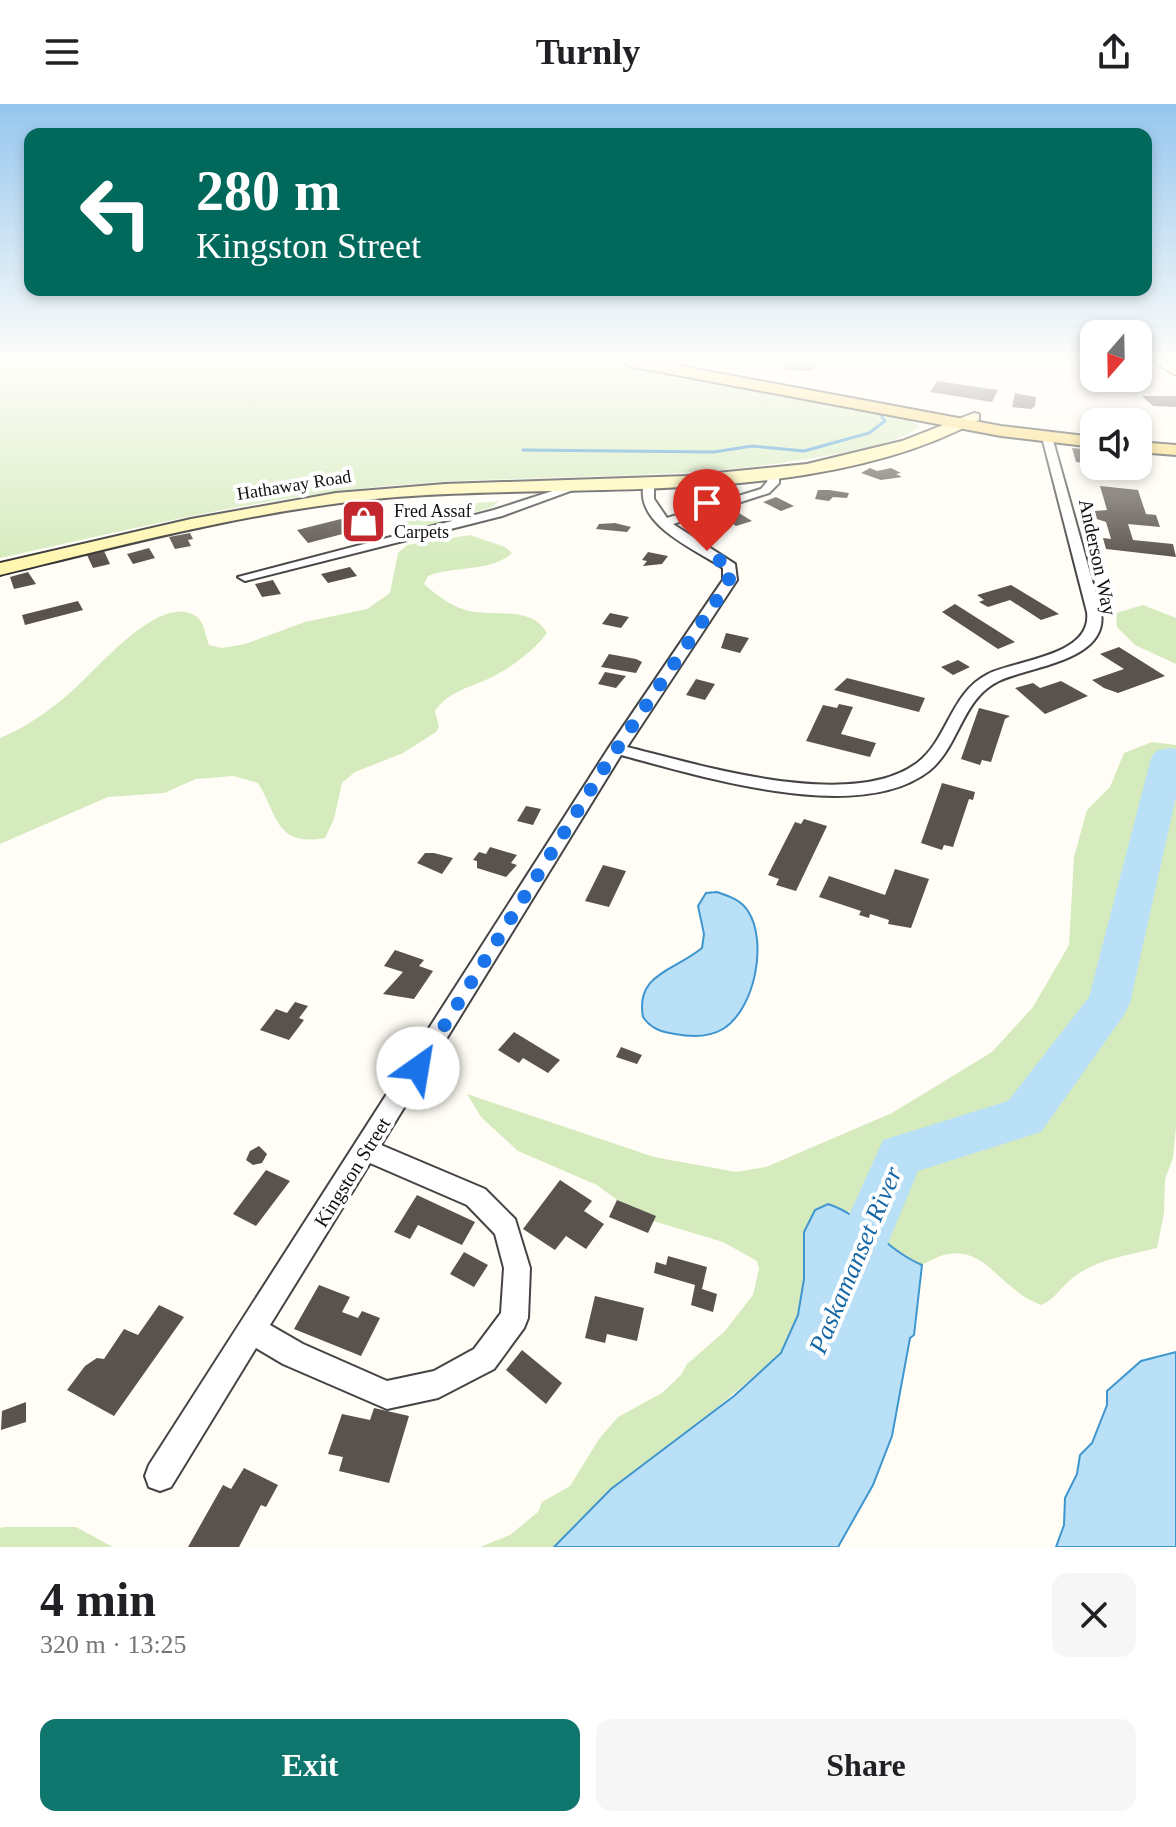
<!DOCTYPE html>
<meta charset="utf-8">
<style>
:root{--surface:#fff;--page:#f6f6f6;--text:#202124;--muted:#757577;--accent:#0f766e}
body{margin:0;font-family:Georgia,serif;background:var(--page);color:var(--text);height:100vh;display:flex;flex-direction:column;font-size:30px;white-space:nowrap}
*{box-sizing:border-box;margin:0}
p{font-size:26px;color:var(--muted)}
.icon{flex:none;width:44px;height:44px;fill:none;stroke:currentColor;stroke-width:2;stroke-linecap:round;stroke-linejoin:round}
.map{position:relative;height:1443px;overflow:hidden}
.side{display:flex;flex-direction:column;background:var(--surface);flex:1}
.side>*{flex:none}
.guide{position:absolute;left:24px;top:24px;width:1128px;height:168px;border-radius:16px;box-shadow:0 4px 12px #0003;background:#00695c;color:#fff;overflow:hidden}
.needle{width:52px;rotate:200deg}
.tools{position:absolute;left:1080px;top:216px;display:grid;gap:16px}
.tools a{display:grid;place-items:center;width:72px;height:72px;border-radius:16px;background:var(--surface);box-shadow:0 4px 12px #0003;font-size:40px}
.pin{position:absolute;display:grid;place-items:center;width:68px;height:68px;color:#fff;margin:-82px -34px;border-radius:50% 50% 50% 0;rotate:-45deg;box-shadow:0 0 8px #0007}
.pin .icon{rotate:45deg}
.me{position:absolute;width:88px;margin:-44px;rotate:32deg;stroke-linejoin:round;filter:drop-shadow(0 0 6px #0008)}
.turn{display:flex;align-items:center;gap:28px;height:168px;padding:0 40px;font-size:36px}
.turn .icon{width:104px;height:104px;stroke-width:2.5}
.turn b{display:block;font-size:56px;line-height:68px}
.round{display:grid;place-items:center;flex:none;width:84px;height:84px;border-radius:16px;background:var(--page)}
.headline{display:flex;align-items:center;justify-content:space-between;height:136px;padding:0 40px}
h1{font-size:48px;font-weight:700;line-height:60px}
.cta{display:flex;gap:16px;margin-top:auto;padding:16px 40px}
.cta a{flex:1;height:92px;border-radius:16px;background:var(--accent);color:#fff;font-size:32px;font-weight:700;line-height:92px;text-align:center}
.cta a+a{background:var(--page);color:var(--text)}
header{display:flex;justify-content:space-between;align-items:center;height:104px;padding:0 40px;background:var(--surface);font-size:36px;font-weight:700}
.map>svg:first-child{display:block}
</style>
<header><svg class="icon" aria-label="menu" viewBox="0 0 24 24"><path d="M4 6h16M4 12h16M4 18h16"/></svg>Turnly<svg class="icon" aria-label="share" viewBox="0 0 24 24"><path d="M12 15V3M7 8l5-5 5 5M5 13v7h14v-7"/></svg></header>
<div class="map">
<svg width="1176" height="1443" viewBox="0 0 1176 1443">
<rect width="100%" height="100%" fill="#fffdf5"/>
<path fill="#d5ebbd" d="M0,257h615l285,54 19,11c-22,24 -151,39 -187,43 -111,10 -222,7 -333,16 -135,11 -267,44 -399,73z
M499,397l-7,6 -85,25 -6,-5 12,-18z
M470,431l35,12 7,6c-19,19 -60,13 -84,23l-4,8c11,10 27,22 42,26 25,8 65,-6 81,23 -12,17 -39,37 -59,46 -20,9 -40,13 -53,32l4,16 -3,5 -33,21 -48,19 -13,11 -8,36 -9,19c-50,9 -47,-23 -67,-55l-24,-7 -38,3 -32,14 -56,4 -108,47v-106c25,-10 52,-29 72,-47 24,-20 89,-101 125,-74 7,5 9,20 12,28l13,3 23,-4 60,-22 62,-13 23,-16 8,-40 9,-8z
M1143,501l33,13v46l-41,-19 -18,-18 -1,-14z
M1152,638l24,3v382l-3,31 -8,21 -1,34 -7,35c-28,7 -60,11 -83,29 -13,9 -18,22 -33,28 -48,-17 -59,-77 -119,-40l-20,-9 -53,-45 -45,22v46l-6,36 -17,38 -227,194h-74l30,-12 28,-23 4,-10 28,-16 29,-47 19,-22 44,-24 19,-18 6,-11 37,-32 29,-37 6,-26 -2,-8 -34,-19 -83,-25 -43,-32 -79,-34 -37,-34 -14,-23 187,63 82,15 30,-5 126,-54 100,-61 41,-45 36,-62 5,-88 13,-47 23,-23 14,-34z
M5,1423h71l37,20h-113v-19z"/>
<path fill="#b9e0f7" stroke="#3f96cf" stroke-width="2" d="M717,788c12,4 24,8 31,19 20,31 7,98 -25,118 -15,9 -32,8 -48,5 -13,-2 -24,-5 -32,-17 -8,-43 31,-46 59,-69l2,-14 -6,-28 8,-13z
M828,1100c37,12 58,46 94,61l-8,70 -4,3 -18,98 -19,49 -35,62h-284l57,-58 123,-93 47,-43 17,-38 6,-36v-47l11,-22z
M1176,1248v195h-120l8,-22 1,-27 12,-24 3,-19 12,-12 15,-38v-14l34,-30z"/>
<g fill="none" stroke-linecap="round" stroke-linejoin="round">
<path stroke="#3f96cf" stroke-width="3" d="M523,346l191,2 38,-6 52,5 65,-18 16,-12 -5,-7"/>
<path fill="#b9e0f7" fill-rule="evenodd" d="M1168,644l8,1v48l-46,206 -6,12 -83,117 -123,39 -49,118 -19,8 -19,-8 -7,-18 59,-131 125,-39 81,-104 62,-239 5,-7z"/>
</g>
<path fill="#5a524d" d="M787,257h33l-8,10h-13l-17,-2z
M937,277l61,9 -6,12 -62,-10z
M1015,289l21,4 -1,9 -4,3 -19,-2z
M1142,292h34v11l-23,-1z
M1124,308l23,2 3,10 -29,-2 -2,-6 6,1z
M1072,344l22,2v14l-18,-2z
M1139,354l5,18 -21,-2 -2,-8h17z
M870,364l7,3 14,-3 10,5 -5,1 6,3 -21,3 -20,-7z
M1100,382l38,4 8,24 10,1 4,12 -32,-3 5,16 40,4 3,13 -70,-8 -3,-11 8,1 -5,-17 -9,-3 -2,-8 12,-1z
M818,386h11l20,3 -2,5 -14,-1 -4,4 -14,-2z
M776,393l18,9 -13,5 -18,-9z
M734,406l18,11 -16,5 -18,-12z
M365,409l12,12 -69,18 -11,-13z
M615,419l16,4 -4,5 -31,-3 3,-5z
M190,429l3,6 -5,1 3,6 -16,3 -6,-12z
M149,444l6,10 -22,6 -6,-10z
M104,447l6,13 -17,4 -6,-13z
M648,448l20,4 -6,8 -19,2 4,-5 -5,-1z
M350,463l7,9 -29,7 -7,-9z
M28,468l8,12 -22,5 -4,-12z
M273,476l8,14 -19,3 -7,-13z
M1011,481l48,29 -18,6 -31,-20 -22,7 -9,-5 5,-2 -7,-5z
M78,497l5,9 -58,15 -3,-10z
M955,500l60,38 -17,7 -56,-37z
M610,509l19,4 -8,11 -19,-4z
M726,529l23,5 -9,15 -19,-5z
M1119,543l46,29 -47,17 -14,-5 -12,-8 32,-11 -24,-15z
M609,550l27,5 6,3 -6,11 -35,-6z
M958,556l12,7 -17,8 -12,-8z
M605,568l21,4 -10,12 -18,-4z
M847,574l78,20 -6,14 -85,-22z
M696,575l19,5 -10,16 -19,-5z
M1061,577l27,15 -43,18 -30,-26 18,-5 7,5z
M839,600l14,3 -12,27 35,9 -6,14 -64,-16 17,-36 14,3z
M979,604l31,8 -5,3 -14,43 -9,-2 -2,5 -19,-6z
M942,679l33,9 -2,8 -4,-1 -16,48 -9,-2 -2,5 -21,-7z
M526,702l15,3 -8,16 -16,-4z
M804,715l23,7 -31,65 -20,-6 3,-6 -11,-4 27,-53 6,2z
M490,743l27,8 -6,8 6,2 -11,12 -29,-9v-7l-4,-1 6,-8 7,2z
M425,749h9l19,5 -11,16 -25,-11z
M603,761l23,6 -17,36 -24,-6z
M895,765l34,10 -18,49 -23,-4 1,-4 -19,-6 -1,4 -10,-3 2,-4 -42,-14 10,-21 56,19z
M395,846l29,10 -5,6 14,5 -19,28 -31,-5 20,-22 -19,-6z
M295,898l13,4 -9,12 5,2 -15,20 -29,-10 16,-21 11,4z
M514,928l46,28 -12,13 -25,-15 -4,5 -21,-13z
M621,943l21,8 -5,9 -21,-7z
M259,1042l8,8 -5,9 -9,2 -7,-5 4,-9z
M266,1066l24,11 -34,45 -23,-12z
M560,1076l32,21 -8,10 20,13 -18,25 -20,-13 -11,14 -32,-21z
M417,1091l58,27 -13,23 -44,-20 -8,14 -16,-7z
M617,1096l39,16 -8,17 -39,-16z
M464,1148l24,13 -14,22 -24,-13z
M668,1152l39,11 -5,22 15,5 -4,18 -22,-7 4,-20 -41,-12 2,-11 10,3z
M319,1181l31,12 -8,15 16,6 4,-7 18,7 -19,38 -67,-27z
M595,1192l49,12 -7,33 -30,-7 -2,9 -20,-5z
M159,1201l25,12 -70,99 -47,-26 18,-24 12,-8 7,1 20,-30 14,6z
M522,1246l40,33 -16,21 -40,-34z
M26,1298v20l-25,8 1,-19z
M374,1304l35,8 -20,67 -50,-12 4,-14 -15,-3 14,-40 28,6z
M244,1364l34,17 -12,22 -5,-2 -22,42h-51l35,-62 8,4z"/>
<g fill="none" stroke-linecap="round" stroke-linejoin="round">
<defs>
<path id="street" d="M1047,330l5,3 49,175c8,49 -71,54 -102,69 -38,18 -39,65 -70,90 -71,55 -229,5 -308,-16l-240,390 104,44 30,30 15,49 -2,50 -4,10 -30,41 -56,29 -51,11 -104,-45 -27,-16 -85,139 -11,4 -11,-4 -4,-11 4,-11 459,-716 115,-169v-12c-27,-19 -90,-43 -79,-85l10,2v14l13,19 94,-29 6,-7 2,-10 10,2v9l-10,10 -96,31 62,40 2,16 -110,167c73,18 224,65 290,16 31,-23 33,-70 71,-89 28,-14 105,-18 99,-62l-45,-175zM370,1059l97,42 28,29 9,34 -3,45 -27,36 -40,22 -47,10 -84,-37 -33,-19z
M574,380l10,2 -82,30 -257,65 -7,-4 256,-67z"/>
<path id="secondary" d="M1152,257h16l8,4v10z
M974,309l5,1v6c-168,91 -408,61 -594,78 -131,12 -258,46 -385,77v-12l191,-44 145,-26 109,-9 242,-8 120,-12 95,-23z"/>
<path id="primary" d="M621,257h32l348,65 93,11v10l-93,-11 -372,-70z
M1138,338l38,3v10l-38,-3z"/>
</defs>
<use href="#street" stroke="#444" stroke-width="4"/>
<use href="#secondary" stroke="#333" stroke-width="4"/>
<use href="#primary" stroke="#222" stroke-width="4"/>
<use href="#street" fill="#fff" fill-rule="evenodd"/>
<use href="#secondary" fill="#fff6b0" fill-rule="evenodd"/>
<use href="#primary" fill="#f9d66b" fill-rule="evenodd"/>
</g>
<linearGradient id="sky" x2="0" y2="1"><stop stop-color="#95c6ee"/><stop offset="0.56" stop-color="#fffefa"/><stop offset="1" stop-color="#fffefa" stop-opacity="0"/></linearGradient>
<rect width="1176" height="459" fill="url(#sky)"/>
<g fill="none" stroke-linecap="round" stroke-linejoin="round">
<path stroke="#1a73e8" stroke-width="14" stroke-dasharray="0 25.2" d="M418,964l188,-303 121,-180 5,-15 -25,-19"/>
</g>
<defs>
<symbol id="shop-square" viewBox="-11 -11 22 22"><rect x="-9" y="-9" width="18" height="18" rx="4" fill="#c4262e" stroke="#fff"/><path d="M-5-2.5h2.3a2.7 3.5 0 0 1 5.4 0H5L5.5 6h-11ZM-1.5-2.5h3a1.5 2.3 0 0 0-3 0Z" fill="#fff"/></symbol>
</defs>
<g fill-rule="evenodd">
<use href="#shop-square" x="338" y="392" width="51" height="51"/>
</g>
<g text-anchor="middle" stroke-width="8" stroke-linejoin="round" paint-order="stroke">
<g font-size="18" fill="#111" stroke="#fff">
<text transform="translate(294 381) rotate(-9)" y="6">Hathaway Road</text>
</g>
<g font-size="18" fill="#111" stroke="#fff" text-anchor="start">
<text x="394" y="413">Fred Assaf<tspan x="394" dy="21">Carpets</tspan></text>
</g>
<g font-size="20" fill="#111" stroke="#fff">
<text transform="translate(1098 453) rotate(78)" y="7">Anderson Way</text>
<text transform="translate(352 1068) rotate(-58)" y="7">Kingston Street</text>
</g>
<g font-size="26" font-style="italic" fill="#1768a6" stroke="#fff">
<text transform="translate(855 1156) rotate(-67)" y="9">Paskamanset River</text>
</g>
</g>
</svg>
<div class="tools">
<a><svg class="needle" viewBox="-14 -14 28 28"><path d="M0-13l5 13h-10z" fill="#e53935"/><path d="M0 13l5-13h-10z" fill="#757577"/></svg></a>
<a><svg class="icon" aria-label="sound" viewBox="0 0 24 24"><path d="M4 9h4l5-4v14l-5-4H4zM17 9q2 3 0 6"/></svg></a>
</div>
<div class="pin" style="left:707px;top:447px;background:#d93025"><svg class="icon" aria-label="arrive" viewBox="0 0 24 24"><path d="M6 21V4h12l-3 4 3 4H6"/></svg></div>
<svg class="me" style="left:418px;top:964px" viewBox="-20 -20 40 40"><circle r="19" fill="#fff"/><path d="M0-13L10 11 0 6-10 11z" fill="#1a73e8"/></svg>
<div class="guide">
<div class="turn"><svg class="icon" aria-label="left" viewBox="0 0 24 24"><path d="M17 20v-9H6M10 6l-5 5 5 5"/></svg><div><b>280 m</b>Kingston Street</div></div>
</div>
</div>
<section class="side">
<div class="headline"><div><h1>4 min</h1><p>320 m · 13:25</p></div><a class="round"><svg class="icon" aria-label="close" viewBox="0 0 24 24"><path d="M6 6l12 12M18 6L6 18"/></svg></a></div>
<div class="cta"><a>Exit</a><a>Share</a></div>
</section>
